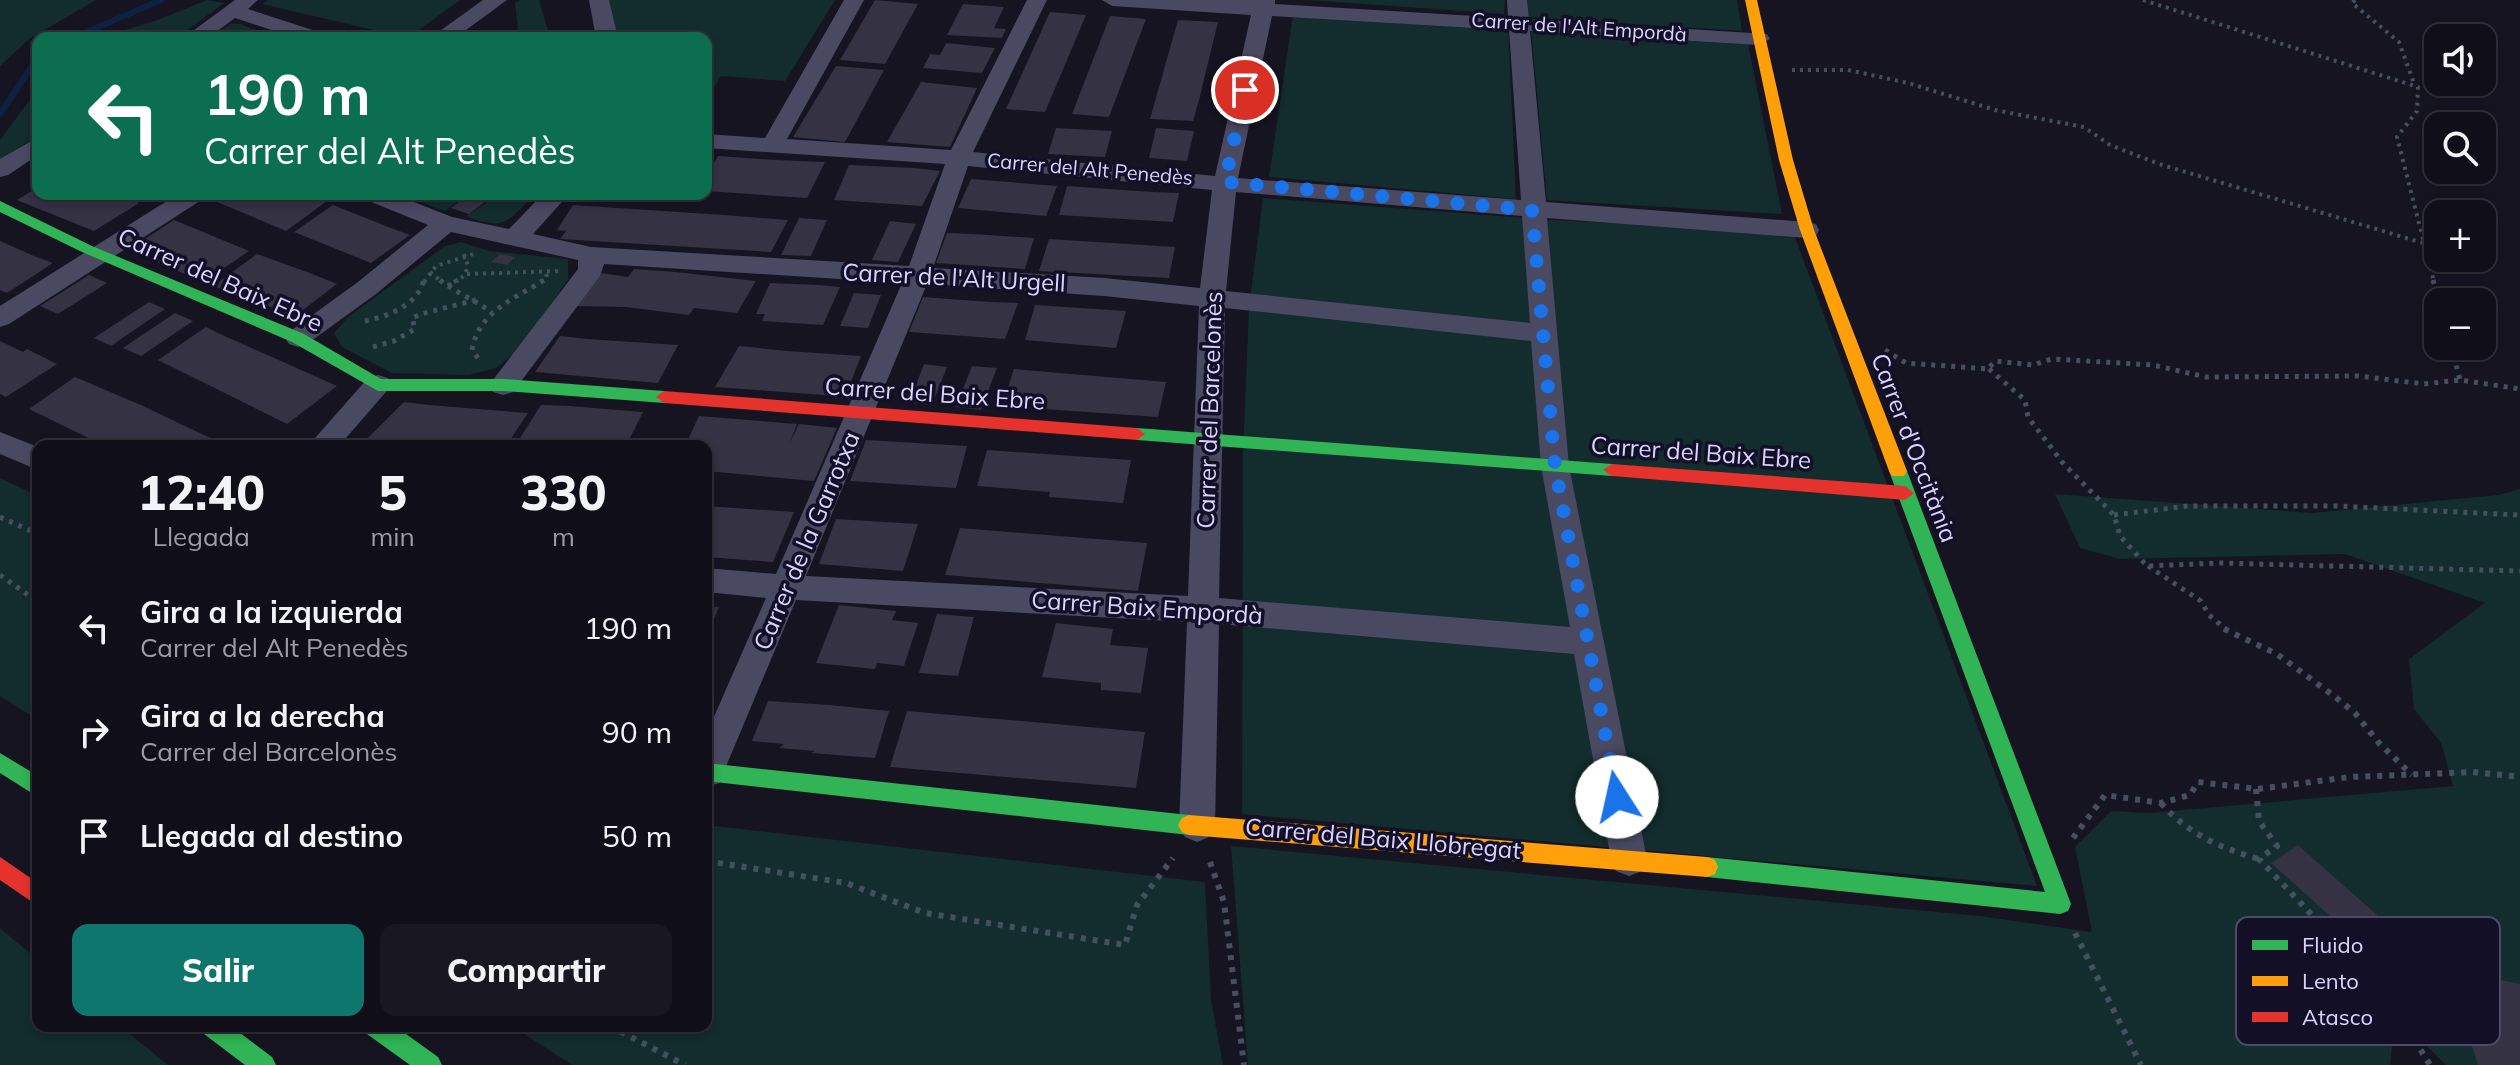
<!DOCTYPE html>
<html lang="es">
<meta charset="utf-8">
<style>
:root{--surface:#100f19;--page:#191822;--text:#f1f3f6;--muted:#9c9ca2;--line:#302f38;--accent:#0f766e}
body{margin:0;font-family:Mulish,sans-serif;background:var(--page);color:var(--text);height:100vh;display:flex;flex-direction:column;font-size:30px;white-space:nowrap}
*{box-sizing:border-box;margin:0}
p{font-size:26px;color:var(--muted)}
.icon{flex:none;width:44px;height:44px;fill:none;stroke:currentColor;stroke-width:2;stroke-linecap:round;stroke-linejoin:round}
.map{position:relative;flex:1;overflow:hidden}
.details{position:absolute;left:32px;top:440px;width:680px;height:592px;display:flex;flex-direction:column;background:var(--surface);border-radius:16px;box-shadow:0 4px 12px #0003,0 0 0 2px var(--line)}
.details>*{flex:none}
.top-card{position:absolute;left:32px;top:32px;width:680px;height:168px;border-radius:16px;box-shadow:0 4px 12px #0003,0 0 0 2px var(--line);background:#0b6e4f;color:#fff;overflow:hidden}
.fabs{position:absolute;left:2424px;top:24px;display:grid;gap:16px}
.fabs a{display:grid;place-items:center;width:72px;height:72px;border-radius:16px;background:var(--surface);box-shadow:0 4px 12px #0003,0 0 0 2px var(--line);font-size:40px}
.pin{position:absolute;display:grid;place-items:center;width:68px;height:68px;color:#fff;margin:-34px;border:4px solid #fff;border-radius:50%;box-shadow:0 2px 8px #0007}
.me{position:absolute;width:88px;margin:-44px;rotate:350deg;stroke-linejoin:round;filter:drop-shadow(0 0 6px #0008)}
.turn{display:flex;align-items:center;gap:28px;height:168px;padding:0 40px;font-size:36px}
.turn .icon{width:104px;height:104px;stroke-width:2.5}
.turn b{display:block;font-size:56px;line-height:68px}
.eta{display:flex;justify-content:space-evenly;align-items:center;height:136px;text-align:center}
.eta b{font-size:48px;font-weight:800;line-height:56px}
.cta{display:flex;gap:16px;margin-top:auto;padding:16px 40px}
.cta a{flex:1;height:92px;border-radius:16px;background:var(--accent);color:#fff;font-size:32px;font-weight:800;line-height:92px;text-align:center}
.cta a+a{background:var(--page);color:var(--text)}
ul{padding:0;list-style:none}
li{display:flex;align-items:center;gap:24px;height:104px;padding:0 40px}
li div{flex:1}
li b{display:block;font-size:30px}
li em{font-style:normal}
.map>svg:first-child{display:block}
</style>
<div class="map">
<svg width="2520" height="1065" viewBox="0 0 2520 1065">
<rect width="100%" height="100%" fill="#161421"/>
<path fill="#132c2d" d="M0,0h96l-67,39 -29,27z
M207,0l17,3 -47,35h-79l57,-17z
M268,0h192l-52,38 -146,-34z
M520,0h19l11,38h-31l-4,-35z
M606,0h229l-50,81 -64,-5 -15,25v-63h-92z
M1308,0h197l-1,14z
M1527,0h210l5,31 -215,-14z
M1293,14l215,13 8,172 -247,-22z
M231,24h9l39,14h-71z
M1531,29l217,15 34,170 -235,-14z
M38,89v46l-38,25v-20z
M400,194h68l-23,17z
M500,194h34c-27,29 -29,37 -68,22z
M1263,198l289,22 241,12 244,654 -795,-72 1,-363 6,-143z
M461,242l28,9 79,8v20l-48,70 -24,19 -28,7 -76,-2 -50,-26 -8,-14 14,-16 97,-71z
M0,478l38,18v224l-38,-24z
M2520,489v576h-74l-51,-51 -5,51h-1142l-17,-219 749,70 112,16 -17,-85 36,-36 38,2 304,-27 -12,-43 -27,-34 -5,-50 76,-56 -140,-49 -225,5 -40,-11 -25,-54 257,19 186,-18z
M706,825l499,57 6,118 12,65h-651l-60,-39h194z
M0,928l38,32v66h82l48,39h-168z"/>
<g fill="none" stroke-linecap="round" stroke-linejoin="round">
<path stroke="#0d2144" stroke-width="6" d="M73,38l88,-38
M0,114l38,-57"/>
</g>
<path fill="#343243" d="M875,0l43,4 -33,60 -45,-4z
M963,4l41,3 -10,21 12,1 -4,9 -55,-3z
M1050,12l36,3 -41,97 -39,-3z
M1110,16l36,3 -37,98 -37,-3z
M1178,20l40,2 -19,78 -6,21 -43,-2z
M946,43l49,5 -13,25 -59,-5 7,-14 10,1z
M836,66l48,4 -39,72 -52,-5z
M921,82l56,6 -27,59 -63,-5z
M1056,128l56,3 -7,26 -57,-3z
M1156,128l38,3 -7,30 -38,-3z
M718,156l58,4 49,2 -18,36 -101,-7v-14z
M849,165l66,3 25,3 -18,35 -88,-6z
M971,179l86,7 -11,30 -88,-8z
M1067,186l85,6 27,1 -6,29 -114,-7z
M38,187v7h81l20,9 -45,28 -77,-31z
M218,194h90l19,7 -41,30 -76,-32z
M470,194h25l-26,20 -18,-6z
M333,205l58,23 19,7 -39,28 -77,-31z
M573,205l151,10 64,5 -17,32 -211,-13 6,-8 -9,-1z
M799,218l28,2 -16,36 -30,-1z
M174,220l75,31 -45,31 -76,-32z
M890,221l26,3 -18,38 -26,-2z
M947,233l25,1 62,4 -9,31 -89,-6z
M1049,239l126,8 -6,31 -130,-7z
M0,241l34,15 19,7 -46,30 -7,-3z
M257,254l50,18 30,12 -42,32 -82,-30z
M500,254l15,3 -8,8 -16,-3z
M634,269l42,3 80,9 -19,32 -43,-5 -5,7 -63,-8 -50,-1 25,-33 27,4z
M89,275l18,8 -49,31 -18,-8z
M770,283l48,2 22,2 -17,38 -61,-4 3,-7h-9z
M854,293l27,2 -13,33 -28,-2z
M923,297l67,5 28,1 -13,36 -96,-7z
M149,302l16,7 -54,37 -17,-8z
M1035,305l91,6 -10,37 -91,-8z
M175,313l18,8 -52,35 -18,-8z
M206,327l14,7 117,52 -50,38 -129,-64z
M560,336l27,3 91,6 -20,38 -123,-11z
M0,341l23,11 4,-3 30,15 -51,33 -6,-3z
M739,346l48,5 74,5 -14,36 -20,-1 -2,4 -110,-8z
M924,364l23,3 -15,38 -23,-2z
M972,366l25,2 -16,42 -25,-3z
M1014,369l45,4 107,9 -8,35 -156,-11z
M75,377l68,29 84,40h-122l-76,-37z
M404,402l25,3 99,8 -22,33h-100l-41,-5z
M541,405l29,1 73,6 -17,34h-111z
M699,416l98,8 -8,20 10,-20 38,4 -23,53 -108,-10v-25h-21z
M866,440l101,6 -11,42 -106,-7z
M987,450l144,10 -8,43 -74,-6 1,-5 -73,-6z
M706,506l28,2 60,4 -21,50 -67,-5z
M836,519l82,5 -15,47 -84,-7z
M960,528l187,15 -9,48 -193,-16z
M839,605l57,6 -4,9 26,3 -14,43 -27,-3 -2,6 -59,-6z
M706,606l13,1 -13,30z
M937,614l37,3 -16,59 -39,-3z
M1056,623l57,6 -3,16 38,3 -7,45 -40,-3v-7l-59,-6z
M768,701l61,4 60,6 -14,47 -64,-5 4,-2 -36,-3 5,-4 -32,-3z
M907,711l238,21 -9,56 -246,-21z
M2298,845l114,101 -26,20 -115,-103z
M2447,969l73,15v81h-42z"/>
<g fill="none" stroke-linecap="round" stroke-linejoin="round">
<path stroke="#44505f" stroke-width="4" stroke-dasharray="3 5" stroke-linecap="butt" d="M2143,0l275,87 -1,24 -20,26 37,145
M2355,0l-3,3 47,39 16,44
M1792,70h56l60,13 87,27 89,17 26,18 49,19 264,79
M464,254l4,12 -4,11
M430,272l12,10
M467,274l94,-3
M424,282l12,-16 41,-13
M454,282l10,-6
M541,282l5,-3 1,-6"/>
<path stroke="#44505f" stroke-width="5" stroke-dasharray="4 6" stroke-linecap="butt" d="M440,280c16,13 36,20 52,33
M2433,280l6,22
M448,286l10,-6
M365,321c23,-5 52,-15 59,-41
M2451,346l9,34
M373,347l21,-6 21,-12 -3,-11 9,-4 55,-14
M1885,350l21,13 82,6 7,-8 38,4 19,-6 101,6 53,12 152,-1 66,8 36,-4 60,9
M478,358l-6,-8c7,-39 42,-51 72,-70
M1989,369l36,31 3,17 34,45 52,53 6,21 27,30 73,-3 300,8
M2114,515l74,-9h149l183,9
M0,517l38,17
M2148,566l53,35 8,14 19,16
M0,575l38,27"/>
<path stroke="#44505f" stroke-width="6" stroke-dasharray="5 7" stroke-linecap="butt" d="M2224,629l53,25 57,42 21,17 23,29 34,33
M2256,789l3,32 18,25 -18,13 107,113 34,45 30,48
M2161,803c27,31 59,45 98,56
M2073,838l32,-43 56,8 29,-8 8,-13 60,7 92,-12 123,-5 47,5
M706,861l140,22 79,30 200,32 12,-40 36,-47
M1210,862l14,40 20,163
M2075,933l66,132
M610,1026l75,39"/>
<path fill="#4a4962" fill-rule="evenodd" d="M235,0h23l-10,9 77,25 4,4h-33l-61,-20 -27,20h-25z
M483,0h24l-52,38h-25z
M589,0h20l9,38h-22z
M844,0h20l-77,139 164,11 76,-150h20l-74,152 242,24 36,-161 -139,-9 -10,-6h173v4l233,14 -1,-18h20l2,19 238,15 3,5 -11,6 -229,-14 16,171 261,20 9,2 3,6 -3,6 -9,2 -260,-20 22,248 78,393 -5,12 -13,5 -13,-5 -5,-12 -37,-205 -355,-30 -4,202 -6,11 -12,5 -12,-5 -6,-11 8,-204 -391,-22 -77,183 -13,4v-52l60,-137 -60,-6v-24l70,6 126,-291 -298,-19 -4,12 -87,116 -10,3 -10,-3 -4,-7 89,-116v-9l-127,-28 -75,62 -69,50 -9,3 -9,-3 -4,-6 4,-6 69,-50 70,-57 -64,-26 -4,-5h34l58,23 57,12 34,-35h26l-36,40 58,13 318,19 36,-102 -239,-16v-14l59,4zM1272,16l237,14 12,170 -283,-22zM968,166l244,24 -12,98 -96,-10 -171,-10zM1236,192l286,24 8,107 -304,-32zM927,284l177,12 95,10 -11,290 -382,-20zM1225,308l306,33 10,125 29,161 -351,-29z
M38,137v18l-30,20 -8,2v-18z
M178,194h29l-4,5 -194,125 -9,3v-21z
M378,375l10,3 4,7 -53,61h-31l60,-68z
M0,432l38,15v23l-38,-16z"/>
<path fill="#30b455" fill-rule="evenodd" d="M0,201l92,45 212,88 77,45h122l161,12 8,6 -8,6 -161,-12h-125l-86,-49 -210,-90 -82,-40z
M1137,428l475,36 9,6 -9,6 -475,-36 -8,-6z
M1898,465l9,6 164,433 -3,7 -8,3 -353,-37 -8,-3 -3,-7 3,-7 8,-3 338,35 -156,-421z
M0,753l38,23v21l-38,-24z
M706,763l483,52 7,3 4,7 -4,7 -7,3 -483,-54z
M200,1026h31l41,31 4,8h-31l-41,-31z
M363,1026h32l43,31 4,8h-32l-43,-31z"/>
<path fill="#ff9f0a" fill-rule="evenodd" d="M1745,0h12l36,160 21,70 93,241 -3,5h-12l-3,-5 -89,-241 -21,-70z
M1189,815l518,42 8,3 3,7 -3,7 -8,3 -518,-42 -7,-3 -4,-7 4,-7z"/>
<path fill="#e5322d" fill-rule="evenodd" d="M664,391l473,37 8,6 -8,6 -473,-37 -8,-6z
M1612,464l293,22 9,7 -9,7 -293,-24 -9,-6z
M0,857l38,26v23l-38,-26z"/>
</g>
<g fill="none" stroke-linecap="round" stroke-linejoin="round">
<path stroke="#1a73e8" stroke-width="14" stroke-dasharray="0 25.2" d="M1245,90l-20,92 307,28 23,256 62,331"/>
</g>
<g text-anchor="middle" stroke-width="7" stroke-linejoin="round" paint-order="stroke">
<g font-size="20" fill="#d9d4ff" stroke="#130f26">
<text transform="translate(1579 27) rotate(4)" y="7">Carrer de l'Alt Empordà</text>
<text transform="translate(1090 169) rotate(5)" y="7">Carrer del Alt Penedès</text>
</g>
<g font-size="24" fill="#d9d4ff" stroke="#130f26">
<text transform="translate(954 278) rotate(3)" y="8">Carrer de l'Alt Urgell</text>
<text transform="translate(220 280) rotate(24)" y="8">Carrer del Baix Ebre</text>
<text transform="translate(935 394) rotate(4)" y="8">Carrer del Baix Ebre</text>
<text transform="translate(1210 410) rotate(-88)" y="8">Carrer del Barcelonès</text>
<text transform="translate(1914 448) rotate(69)" y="8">Carrer d'Occitània</text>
<text transform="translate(1701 453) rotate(4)" y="8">Carrer del Baix Ebre</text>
<text transform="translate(807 541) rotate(-67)" y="8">Carrer de la Garrotxa</text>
<text transform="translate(1147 608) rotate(4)" y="8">Carrer Baix Empordà</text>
<text transform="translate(1383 839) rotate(5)" y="8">Carrer del Baix Llobregat</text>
</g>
</g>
<rect x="2236" y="917" width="264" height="128" rx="12" fill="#130f26" stroke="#4e4a67" stroke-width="2"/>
<rect x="2252" y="940" width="36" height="10" fill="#30b455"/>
<rect x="2252" y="976" width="36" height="10" fill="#ff9f0a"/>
<rect x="2252" y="1012" width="36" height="10" fill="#e5322d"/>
<g font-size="22" fill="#d9d4ff">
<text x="2302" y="953">Fluido</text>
<text x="2302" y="989">Lento</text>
<text x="2302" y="1025">Atasco</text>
</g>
</svg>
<div class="fabs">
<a><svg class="icon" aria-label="sound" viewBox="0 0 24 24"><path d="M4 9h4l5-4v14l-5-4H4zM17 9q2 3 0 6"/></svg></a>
<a><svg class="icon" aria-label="search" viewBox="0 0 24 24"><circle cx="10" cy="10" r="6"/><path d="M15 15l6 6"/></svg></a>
<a>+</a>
<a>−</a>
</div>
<div class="pin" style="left:1245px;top:90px;background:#d93025"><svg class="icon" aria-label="arrive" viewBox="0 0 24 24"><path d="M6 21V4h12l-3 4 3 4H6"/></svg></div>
<svg class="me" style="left:1617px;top:797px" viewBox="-20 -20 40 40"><circle r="19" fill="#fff"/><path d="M0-13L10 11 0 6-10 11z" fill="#1a73e8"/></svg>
<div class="top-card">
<div class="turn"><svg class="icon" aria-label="left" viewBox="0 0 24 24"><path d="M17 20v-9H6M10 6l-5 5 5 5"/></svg><div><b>190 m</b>Carrer del Alt Penedès</div></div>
</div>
<section class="details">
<div class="eta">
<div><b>12:40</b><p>Llegada</p></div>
<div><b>5</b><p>min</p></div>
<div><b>330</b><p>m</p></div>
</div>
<ul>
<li><svg class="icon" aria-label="left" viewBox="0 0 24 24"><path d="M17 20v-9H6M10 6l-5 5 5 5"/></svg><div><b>Gira a la izquierda</b><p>Carrer del Alt Penedès</p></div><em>190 m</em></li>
<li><svg class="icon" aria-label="right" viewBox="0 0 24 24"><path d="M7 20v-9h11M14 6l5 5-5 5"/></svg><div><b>Gira a la derecha</b><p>Carrer del Barcelonès</p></div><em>90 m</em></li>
<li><svg class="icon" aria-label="arrive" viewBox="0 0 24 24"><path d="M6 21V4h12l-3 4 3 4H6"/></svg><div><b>Llegada al destino</b></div><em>50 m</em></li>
</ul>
<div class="cta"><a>Salir</a><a>Compartir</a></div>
</section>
</div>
